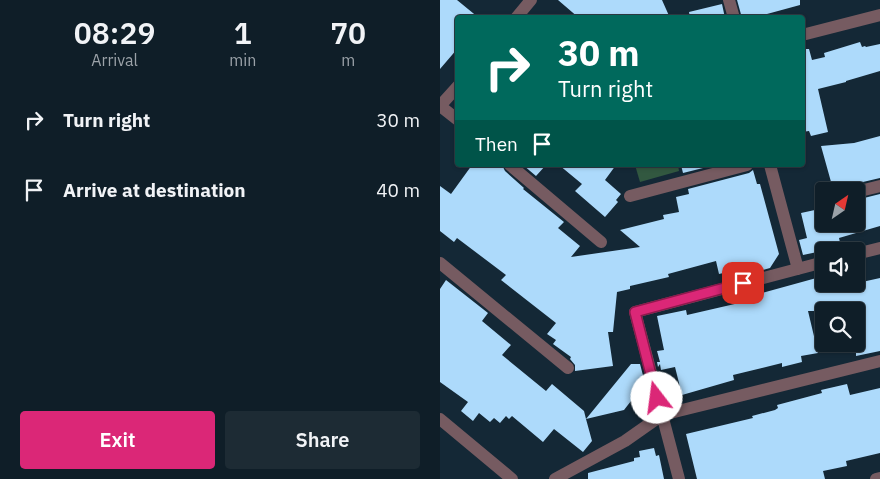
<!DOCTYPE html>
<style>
:root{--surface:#0f1e28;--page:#1d2b34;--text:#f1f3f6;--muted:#9ba2a8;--line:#2f3c45;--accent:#db2777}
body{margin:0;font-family:"IBM Plex Sans",sans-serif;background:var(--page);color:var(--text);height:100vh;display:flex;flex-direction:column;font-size:19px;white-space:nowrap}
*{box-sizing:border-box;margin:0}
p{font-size:16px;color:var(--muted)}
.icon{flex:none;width:28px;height:28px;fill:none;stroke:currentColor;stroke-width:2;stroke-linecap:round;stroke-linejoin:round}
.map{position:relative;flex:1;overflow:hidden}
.details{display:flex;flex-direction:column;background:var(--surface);width:440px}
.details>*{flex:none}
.hud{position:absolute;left:15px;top:15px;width:350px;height:152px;border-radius:5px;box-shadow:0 1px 4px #0004,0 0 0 1px var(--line);background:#00695c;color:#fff;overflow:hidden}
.needle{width:32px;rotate:34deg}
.buttons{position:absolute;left:375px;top:182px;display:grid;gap:10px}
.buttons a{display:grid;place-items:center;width:50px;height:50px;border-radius:5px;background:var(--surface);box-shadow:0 1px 4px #0004,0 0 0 1px var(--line);font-size:25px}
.pin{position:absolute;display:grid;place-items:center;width:42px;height:42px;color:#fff;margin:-21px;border-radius:10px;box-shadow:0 2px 8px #0006}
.me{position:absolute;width:55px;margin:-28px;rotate:345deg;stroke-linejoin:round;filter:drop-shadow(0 0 4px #0008)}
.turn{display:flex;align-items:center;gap:18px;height:105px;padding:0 20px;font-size:22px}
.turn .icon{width:65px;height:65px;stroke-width:2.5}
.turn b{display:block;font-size:35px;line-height:42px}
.then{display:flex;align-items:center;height:48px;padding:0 20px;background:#0003;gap:10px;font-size:19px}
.eta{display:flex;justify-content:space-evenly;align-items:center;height:85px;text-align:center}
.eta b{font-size:30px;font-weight:600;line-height:35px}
.action{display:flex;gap:10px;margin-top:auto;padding:10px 20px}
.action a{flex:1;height:58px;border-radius:5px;background:var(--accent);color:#fff;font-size:20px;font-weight:600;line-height:58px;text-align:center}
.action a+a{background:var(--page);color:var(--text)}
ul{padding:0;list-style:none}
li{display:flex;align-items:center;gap:15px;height:70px;padding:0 20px}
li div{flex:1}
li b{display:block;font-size:19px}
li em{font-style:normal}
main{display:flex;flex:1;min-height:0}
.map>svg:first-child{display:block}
</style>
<main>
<section class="details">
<div class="eta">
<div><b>08:29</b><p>Arrival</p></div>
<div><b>1</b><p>min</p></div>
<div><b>70</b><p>m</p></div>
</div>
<ul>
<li><svg class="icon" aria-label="right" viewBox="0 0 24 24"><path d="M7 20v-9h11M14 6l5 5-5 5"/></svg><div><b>Turn right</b></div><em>30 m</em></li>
<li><svg class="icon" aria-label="arrive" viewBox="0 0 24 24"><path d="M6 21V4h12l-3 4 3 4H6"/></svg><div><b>Arrive at destination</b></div><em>40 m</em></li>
</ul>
<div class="action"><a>Exit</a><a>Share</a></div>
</section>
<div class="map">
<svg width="440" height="479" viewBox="0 0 440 479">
<rect width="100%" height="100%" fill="#142836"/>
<path fill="#325840" d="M195,165h43l1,6 -39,11z"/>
<path fill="#addafb" d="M0,0h17l22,18h-21v30l-18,21z
M118,0h104l8,18h-91z
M297,0h63v5l-33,9 1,4h-26z
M282,4l3,14h-35l-1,-6z
M420,42l2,5 3,-1 1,1 14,-3v27l-34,10v1l-28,7 10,43 -17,4 -2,-5 -7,1v-83h7l3,11 13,-3 -1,-4z
M440,136v42l-47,11 -12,-43 33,-3z
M32,165h30l3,6 19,17 -1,1 41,33 -6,6 22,18 -9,11 69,-10 -20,-17 44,-11 -1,-4 16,-3 -3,-15 13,-3 -1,-5 61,-16 4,-3 4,14h3l19,70 -9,14 -37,10 -1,-7 -13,3 -3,-13 -48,13 1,3 -39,9v3l-13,3 -4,40h-5l5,34 -38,5v-6l-5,-6 1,-2 -18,-13 3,-4 -9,-6 9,-11 -55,-43 5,-5 -49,-37 -3,4 -14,-11v-45l11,8z
M83,165h23l-10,11z
M119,165h57l-11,15 16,14 -5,6 2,2 -13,15 -30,-26 7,-7z
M241,165h34l-32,8z
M440,194v32l-41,12 2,9 -38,8 -4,-15 8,-2 -6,-25 23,-5v16h32v-24z
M380,277l1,7h22l1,2 36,-8v73l-24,5v-45h-48l10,42 -17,3 1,6 -20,5v-4l-49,12 1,5 -52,15 -7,-28 -14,3 -1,-6 -2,3 -1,-5h3l-3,-11 7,-1 -7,-34 29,-6 1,5 52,-12 -2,-10 19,-5 -5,8z
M6,280l42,33 -6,8 29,24 -9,10 44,36 6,-7 32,27 2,8 45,-55h9l5,19 -21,27 -38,9 6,22 -9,11 -29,-23 -11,13 -31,-26 -3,3 -3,-3 -6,7 -6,-5 -4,4 -11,-9 -6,8 -12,-10 7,-9 -28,-20v-93z
M407,384l3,11 30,-7v65l-34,8 1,5 -24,5 2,8h-128l-11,-45 67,-16 -1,-2 23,-6 3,-2 -1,-3 45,-12 -1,-3z
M214,448l2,8 3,-1 5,24h-76v-6l46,-12v-3l6,-1 -1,-6z"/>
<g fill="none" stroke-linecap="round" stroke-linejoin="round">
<path stroke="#765b61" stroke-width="12" d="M289,0l5,18
M76,18l15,-18
M362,35l78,-20
M0,106l18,-20
M0,106l18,14
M70,165l91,77
M330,165l28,104
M416,192l24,-6
M190,196l117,-31
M416,254l24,-6
M0,263l128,105
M0,419l72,60
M115,479l70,-38 37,-26 218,-54
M239,479l-44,-167 189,-50
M436,479l4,-1"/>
</g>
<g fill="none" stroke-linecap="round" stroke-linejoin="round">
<defs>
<path id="route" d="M217,398l-22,-86 108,-29"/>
</defs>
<use href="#route" stroke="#8e194d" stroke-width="12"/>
<use href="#route" stroke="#db2777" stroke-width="9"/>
</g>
</svg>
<div class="buttons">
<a><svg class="needle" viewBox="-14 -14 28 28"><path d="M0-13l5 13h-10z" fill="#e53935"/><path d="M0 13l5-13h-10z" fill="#9ba2a8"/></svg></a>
<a><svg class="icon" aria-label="sound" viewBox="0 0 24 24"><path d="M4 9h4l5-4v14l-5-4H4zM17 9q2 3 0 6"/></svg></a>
<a><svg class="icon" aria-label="search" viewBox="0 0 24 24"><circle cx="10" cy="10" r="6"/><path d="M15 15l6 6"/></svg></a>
</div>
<div class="pin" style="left:303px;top:283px;background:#d93025"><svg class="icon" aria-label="arrive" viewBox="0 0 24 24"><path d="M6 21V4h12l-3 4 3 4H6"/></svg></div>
<svg class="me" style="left:217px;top:398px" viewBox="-20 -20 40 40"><circle r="19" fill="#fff"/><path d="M0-13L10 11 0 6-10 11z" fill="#db2777"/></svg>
<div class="hud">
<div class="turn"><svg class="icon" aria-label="right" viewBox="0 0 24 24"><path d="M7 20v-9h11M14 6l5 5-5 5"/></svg><div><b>30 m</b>Turn right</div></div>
<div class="then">Then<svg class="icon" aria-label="arrive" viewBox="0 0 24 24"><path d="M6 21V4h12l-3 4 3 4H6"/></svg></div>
</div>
</div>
</main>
